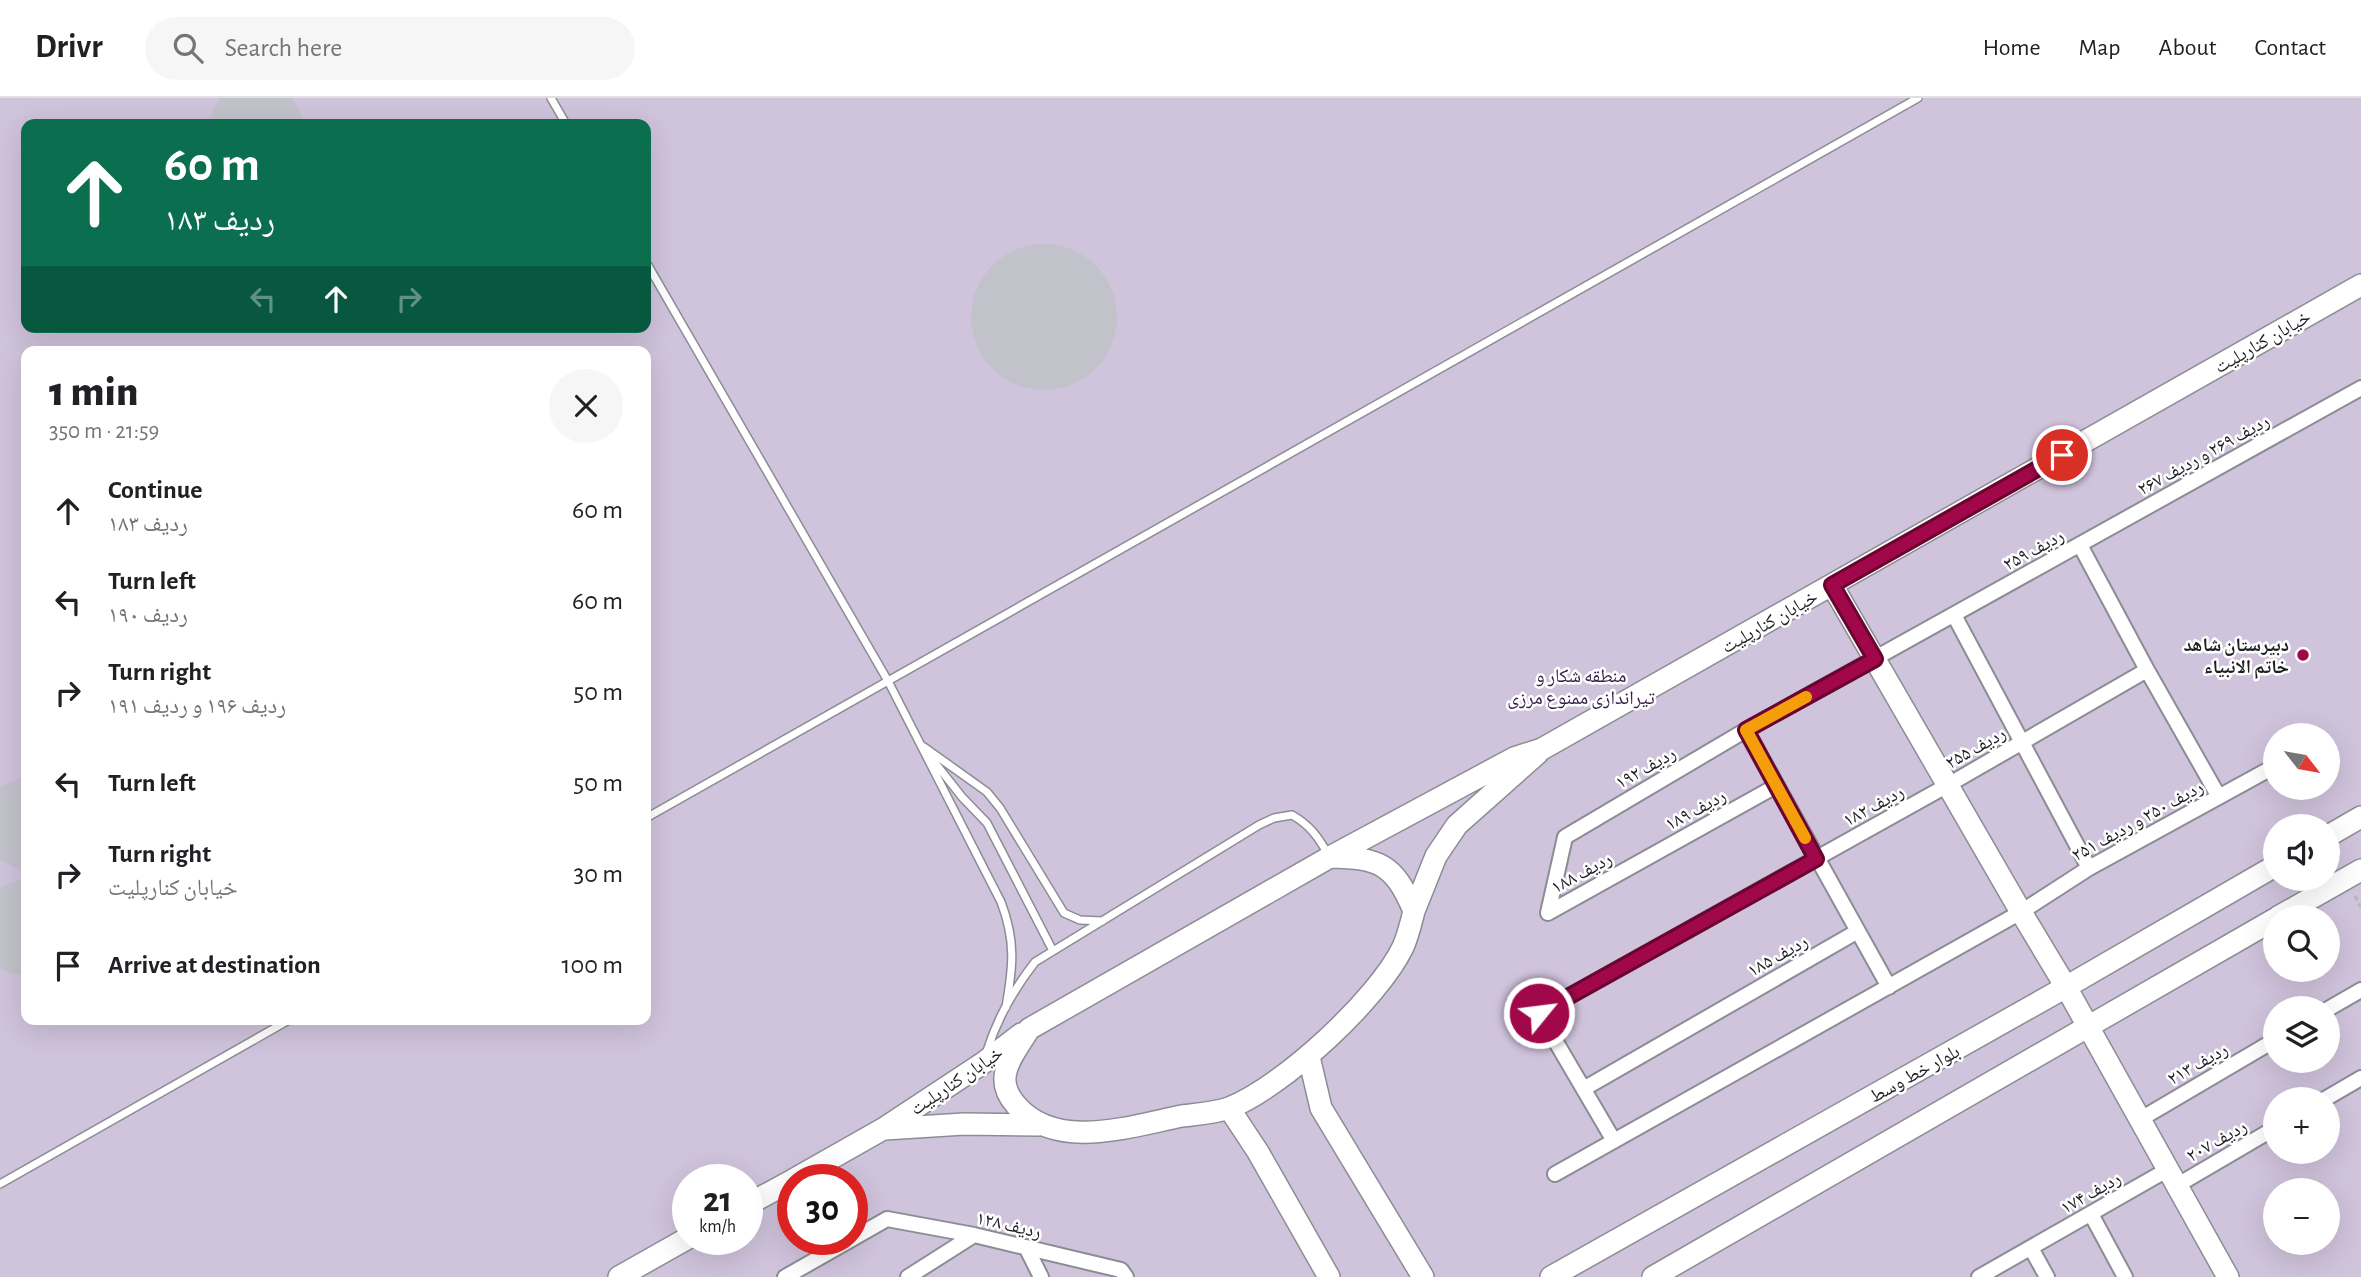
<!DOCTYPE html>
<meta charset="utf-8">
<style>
:root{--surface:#fff;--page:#f6f6f6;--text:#202124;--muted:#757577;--line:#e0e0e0}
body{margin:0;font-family:"Alegreya Sans","Noto Naskh Arabic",sans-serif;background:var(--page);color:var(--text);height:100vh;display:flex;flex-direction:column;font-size:26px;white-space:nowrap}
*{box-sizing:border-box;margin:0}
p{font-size:23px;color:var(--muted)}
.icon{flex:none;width:38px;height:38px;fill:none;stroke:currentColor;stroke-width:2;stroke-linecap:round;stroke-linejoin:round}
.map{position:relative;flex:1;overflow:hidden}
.side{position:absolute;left:21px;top:248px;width:630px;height:679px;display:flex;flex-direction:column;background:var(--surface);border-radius:14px;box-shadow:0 7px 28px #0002}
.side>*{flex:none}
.hud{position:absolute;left:21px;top:21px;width:630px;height:214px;border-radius:14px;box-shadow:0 7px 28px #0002;background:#0b6e4f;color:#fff;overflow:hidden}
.needle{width:46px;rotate:121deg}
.fabs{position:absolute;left:2263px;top:625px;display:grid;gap:14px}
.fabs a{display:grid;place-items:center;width:77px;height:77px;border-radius:50%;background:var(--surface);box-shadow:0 7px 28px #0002;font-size:35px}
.speed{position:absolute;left:672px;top:1066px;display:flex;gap:14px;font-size:35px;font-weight:700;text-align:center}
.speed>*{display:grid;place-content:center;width:91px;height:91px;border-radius:50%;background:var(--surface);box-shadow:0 7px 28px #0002;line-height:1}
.speed small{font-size:18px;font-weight:400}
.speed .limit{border:10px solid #d22;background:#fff;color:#111}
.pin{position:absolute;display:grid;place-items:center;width:60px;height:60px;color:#fff;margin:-30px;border:4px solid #fff;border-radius:50%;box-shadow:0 2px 7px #0007}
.me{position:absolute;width:77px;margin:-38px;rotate:61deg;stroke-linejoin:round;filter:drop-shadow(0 0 5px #0008)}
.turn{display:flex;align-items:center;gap:24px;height:147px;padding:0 28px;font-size:32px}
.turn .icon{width:91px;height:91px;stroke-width:2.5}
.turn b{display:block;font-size:49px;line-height:60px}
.lanes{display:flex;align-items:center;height:66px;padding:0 28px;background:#0003;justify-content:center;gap:35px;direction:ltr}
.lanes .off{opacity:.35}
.round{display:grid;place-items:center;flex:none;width:74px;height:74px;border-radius:37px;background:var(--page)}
.summary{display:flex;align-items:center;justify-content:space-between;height:119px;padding:0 28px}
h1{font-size:42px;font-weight:800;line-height:52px}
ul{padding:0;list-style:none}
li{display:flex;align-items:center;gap:21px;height:91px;padding:0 28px}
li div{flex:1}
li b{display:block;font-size:26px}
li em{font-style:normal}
header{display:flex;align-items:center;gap:42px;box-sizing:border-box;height:98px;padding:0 35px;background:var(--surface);border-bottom:2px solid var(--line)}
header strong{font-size:33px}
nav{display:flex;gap:38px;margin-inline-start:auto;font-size:24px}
.search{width:490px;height:63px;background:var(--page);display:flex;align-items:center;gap:18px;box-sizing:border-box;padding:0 24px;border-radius:38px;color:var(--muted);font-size:26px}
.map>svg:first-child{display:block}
</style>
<header>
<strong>Drivr</strong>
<div class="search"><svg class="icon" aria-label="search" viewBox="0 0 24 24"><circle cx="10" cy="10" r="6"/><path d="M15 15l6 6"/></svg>Search here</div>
<nav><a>Home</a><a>Map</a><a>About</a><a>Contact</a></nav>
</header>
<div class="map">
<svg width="2361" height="1179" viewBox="0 0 2361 1179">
<rect width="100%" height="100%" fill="#fafbfe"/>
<path fill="#d0c3dc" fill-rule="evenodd" d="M0,0h2361v1179h-2361zM26,26h620v203h-620zM26,254h620v668h-620zM2275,637h53v53h-53zM2275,728h53v52h-53zM2275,819h53v53h-53zM2275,910h53v52h-53zM2275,1001h53v53h-53zM688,1082h59v59h-59zM793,1082h59v59h-59zM2275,1092h53v52h-53z"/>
<path fill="#c2c2ca" d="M221,0h71l8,13 2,13h-93l5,-16z
M971 219a73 73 0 1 1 146 0a73 73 0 1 1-146 0Z
M26,677v98l-26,-13v-73z
M26,779v98l-14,-1 -12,-6v-80z"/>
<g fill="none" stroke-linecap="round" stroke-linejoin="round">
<defs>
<path id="lane" d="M551,0l15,26
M646,164l242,419 113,221c15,39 12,65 5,105
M924,649l63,45 13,16 64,105 16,7 22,1
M932,661l30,38 25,26 66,128
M646,720l1272,-720
M987,953c10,-32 27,-62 48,-89l224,-137 15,-7 18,-3c18,10 27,23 37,41
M0,1086l289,-164"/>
<path id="street" d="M2080,447l67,125 72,127
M1954,517l135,253
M1746,632l143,257
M1548,815l17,-76 181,-107 615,-342
M1548,815l228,-127
M2328,911l33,-19
M1585,990l273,-157
M2325,1001l36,-21
M2139,1022l136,-80
M1614,1043l-75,-128 409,-228 199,-115
M1555,1076l466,-262 68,-44 186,-102
M2176,1088l99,-58
M2091,1116l34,63
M852,1141l35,-20 87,16 147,35 5,7
M1026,1149l15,30
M2031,1150l16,29
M785,1179l67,-38
M908,1179l66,-42
M1979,1179l188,-107"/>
<path id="secondary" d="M1832,487l189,327 45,75 162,290
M2328,738l33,-19
M1330,759c50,1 64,7 84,54 -3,12 -6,25 -11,36 -25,52 -120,140 -174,161 -14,5 -32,6 -47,8 -51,10 -126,36 -166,-11 -7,-8 -12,-17 -11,-28 1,-16 16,-34 24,-48l301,-172 184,-99 28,-9 819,-464
M1414,813l22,-55 21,-31 81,-72
M2278,819l83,-47
M1309,959l12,51 102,169
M1229,1010l29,44 71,125
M885,1031l79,-5 75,1
M793,1082l90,-51 100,-66 38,-29
M747,1107l46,-25
M619,1179l69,-39
M1551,1179l515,-290 209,-121
M1653,1179l622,-358"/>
</defs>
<use href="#lane" stroke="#8b8d95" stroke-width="10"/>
<use href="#street" stroke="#8b8d95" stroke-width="18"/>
<use href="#secondary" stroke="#8b8d95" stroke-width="24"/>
<path stroke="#b7b8bb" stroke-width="3.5" stroke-dasharray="5 3.5" stroke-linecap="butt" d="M2355,798l6,11"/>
<use href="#lane" stroke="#fff" stroke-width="7"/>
<use href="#street" stroke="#fff" stroke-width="14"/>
<use href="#secondary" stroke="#fff" stroke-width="21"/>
</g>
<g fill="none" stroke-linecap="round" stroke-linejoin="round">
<defs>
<path id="route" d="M1539,915l277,-154 -70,-129 129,-71 -43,-74 230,-130"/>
</defs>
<use href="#route" stroke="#69052f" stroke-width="18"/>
<use href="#route" stroke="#a10849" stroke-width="12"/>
<path stroke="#f59e0b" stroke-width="12" d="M1805,740l-59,-108 60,-33"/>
</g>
<circle fill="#a10849" stroke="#fff" stroke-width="2.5" cx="2303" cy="557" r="7"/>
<g text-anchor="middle" stroke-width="5" stroke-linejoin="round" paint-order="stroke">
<g font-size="19" fill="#1e1f22" stroke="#fff">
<text transform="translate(2262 243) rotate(-30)" y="7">خیابان کنارپلیت</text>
<text transform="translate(2203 356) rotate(-29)" y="7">ردیف ۲۶۹ و ردیف ۲۶۷</text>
<text transform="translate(2033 451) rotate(-29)" y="7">ردیف ۲۵۹</text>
<text transform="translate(1769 523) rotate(-30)" y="7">خیابان کنارپلیت</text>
<text transform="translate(1975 649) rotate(-30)" y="7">ردیف ۲۵۵</text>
<text transform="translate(1645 669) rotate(-30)" y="7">ردیف ۱۹۲</text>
<text transform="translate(1873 707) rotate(-29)" y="7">ردیف ۱۸۲</text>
<text transform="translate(1695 711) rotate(-29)" y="7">ردیف ۱۸۹</text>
<text transform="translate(2137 722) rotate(-29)" y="7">ردیف ۲۵۰ و ردیف ۲۵۱</text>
<text transform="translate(1581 774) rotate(-29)" y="7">ردیف ۱۸۸</text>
<text transform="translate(1777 857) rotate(-30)" y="7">ردیف ۱۸۵</text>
<text transform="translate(2197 965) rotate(-30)" y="7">ردیف ۲۱۳</text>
<text transform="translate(1914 975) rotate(-29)" y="7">بلوار خط وسط</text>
<text transform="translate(956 982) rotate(-34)" y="7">خیابان کنارپلیت</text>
<text transform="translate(2216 1042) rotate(-30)" y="7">ردیف ۲۰۷</text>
<text transform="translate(2090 1094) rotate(-30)" y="7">ردیف ۱۷۴</text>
<text transform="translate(1009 1126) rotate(13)" y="7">ردیف ۱۲۸</text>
</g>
<g font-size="19" font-weight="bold" fill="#1e1f22" stroke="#fff" text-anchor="end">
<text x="2289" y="553">دبیرستان شاهد<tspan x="2289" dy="22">خاتم الانبیاء</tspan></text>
</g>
<g font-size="19" fill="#362046" stroke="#fff">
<text x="1581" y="584">منطقه شکار و<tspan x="1581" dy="22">تیراندازی ممنوع مرزی</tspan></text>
</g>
</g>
</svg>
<div class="fabs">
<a><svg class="needle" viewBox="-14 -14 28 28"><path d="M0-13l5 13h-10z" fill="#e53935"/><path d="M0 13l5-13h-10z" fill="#757577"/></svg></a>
<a><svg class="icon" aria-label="sound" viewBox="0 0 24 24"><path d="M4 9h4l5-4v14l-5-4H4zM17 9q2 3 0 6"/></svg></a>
<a><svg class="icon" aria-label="search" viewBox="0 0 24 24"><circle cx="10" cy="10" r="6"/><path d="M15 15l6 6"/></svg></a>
<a><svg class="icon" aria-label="layers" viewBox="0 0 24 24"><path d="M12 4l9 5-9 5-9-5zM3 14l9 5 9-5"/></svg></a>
<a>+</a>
<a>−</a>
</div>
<div class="speed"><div>21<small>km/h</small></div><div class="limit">30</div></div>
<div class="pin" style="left:2062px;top:357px;background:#d93025"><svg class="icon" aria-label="arrive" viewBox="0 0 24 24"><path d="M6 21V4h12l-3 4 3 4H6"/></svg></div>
<svg class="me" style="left:1539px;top:915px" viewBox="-20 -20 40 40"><circle r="17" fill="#a10849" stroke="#fff" stroke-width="3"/><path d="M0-11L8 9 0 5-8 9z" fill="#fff"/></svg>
<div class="hud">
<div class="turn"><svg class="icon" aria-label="ahead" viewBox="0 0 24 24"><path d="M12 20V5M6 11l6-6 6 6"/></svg><div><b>60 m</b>ردیف ۱۸۳</div></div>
<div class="lanes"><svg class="icon off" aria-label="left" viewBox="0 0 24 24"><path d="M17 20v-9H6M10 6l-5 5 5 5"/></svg><svg class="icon" aria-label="ahead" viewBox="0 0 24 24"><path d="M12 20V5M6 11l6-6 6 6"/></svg><svg class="icon off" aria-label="right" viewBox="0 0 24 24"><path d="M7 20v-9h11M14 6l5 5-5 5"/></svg></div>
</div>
<section class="side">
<div class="summary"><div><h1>1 min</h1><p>350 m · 21:59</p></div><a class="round"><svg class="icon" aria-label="close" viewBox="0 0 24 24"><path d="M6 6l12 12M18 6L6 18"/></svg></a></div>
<ul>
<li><svg class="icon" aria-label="ahead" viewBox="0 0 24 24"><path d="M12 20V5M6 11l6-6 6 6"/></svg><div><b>Continue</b><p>ردیف ۱۸۳</p></div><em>60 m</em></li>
<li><svg class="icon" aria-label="left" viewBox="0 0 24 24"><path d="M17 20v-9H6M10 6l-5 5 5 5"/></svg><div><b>Turn left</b><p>ردیف ۱۹۰</p></div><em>60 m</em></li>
<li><svg class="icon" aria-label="right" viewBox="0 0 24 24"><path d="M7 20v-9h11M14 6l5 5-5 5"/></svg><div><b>Turn right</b><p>ردیف ۱۹۶ و ردیف ۱۹۱</p></div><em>50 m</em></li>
<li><svg class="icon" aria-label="left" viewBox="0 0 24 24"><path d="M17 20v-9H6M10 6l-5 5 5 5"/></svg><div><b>Turn left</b></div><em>50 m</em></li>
<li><svg class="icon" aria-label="right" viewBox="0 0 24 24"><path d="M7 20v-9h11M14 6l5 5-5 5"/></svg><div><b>Turn right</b><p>خیابان کنارپلیت</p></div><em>30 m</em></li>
<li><svg class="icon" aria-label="arrive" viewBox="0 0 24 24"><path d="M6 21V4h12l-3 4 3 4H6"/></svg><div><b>Arrive at destination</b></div><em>100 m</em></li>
</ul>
</section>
</div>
